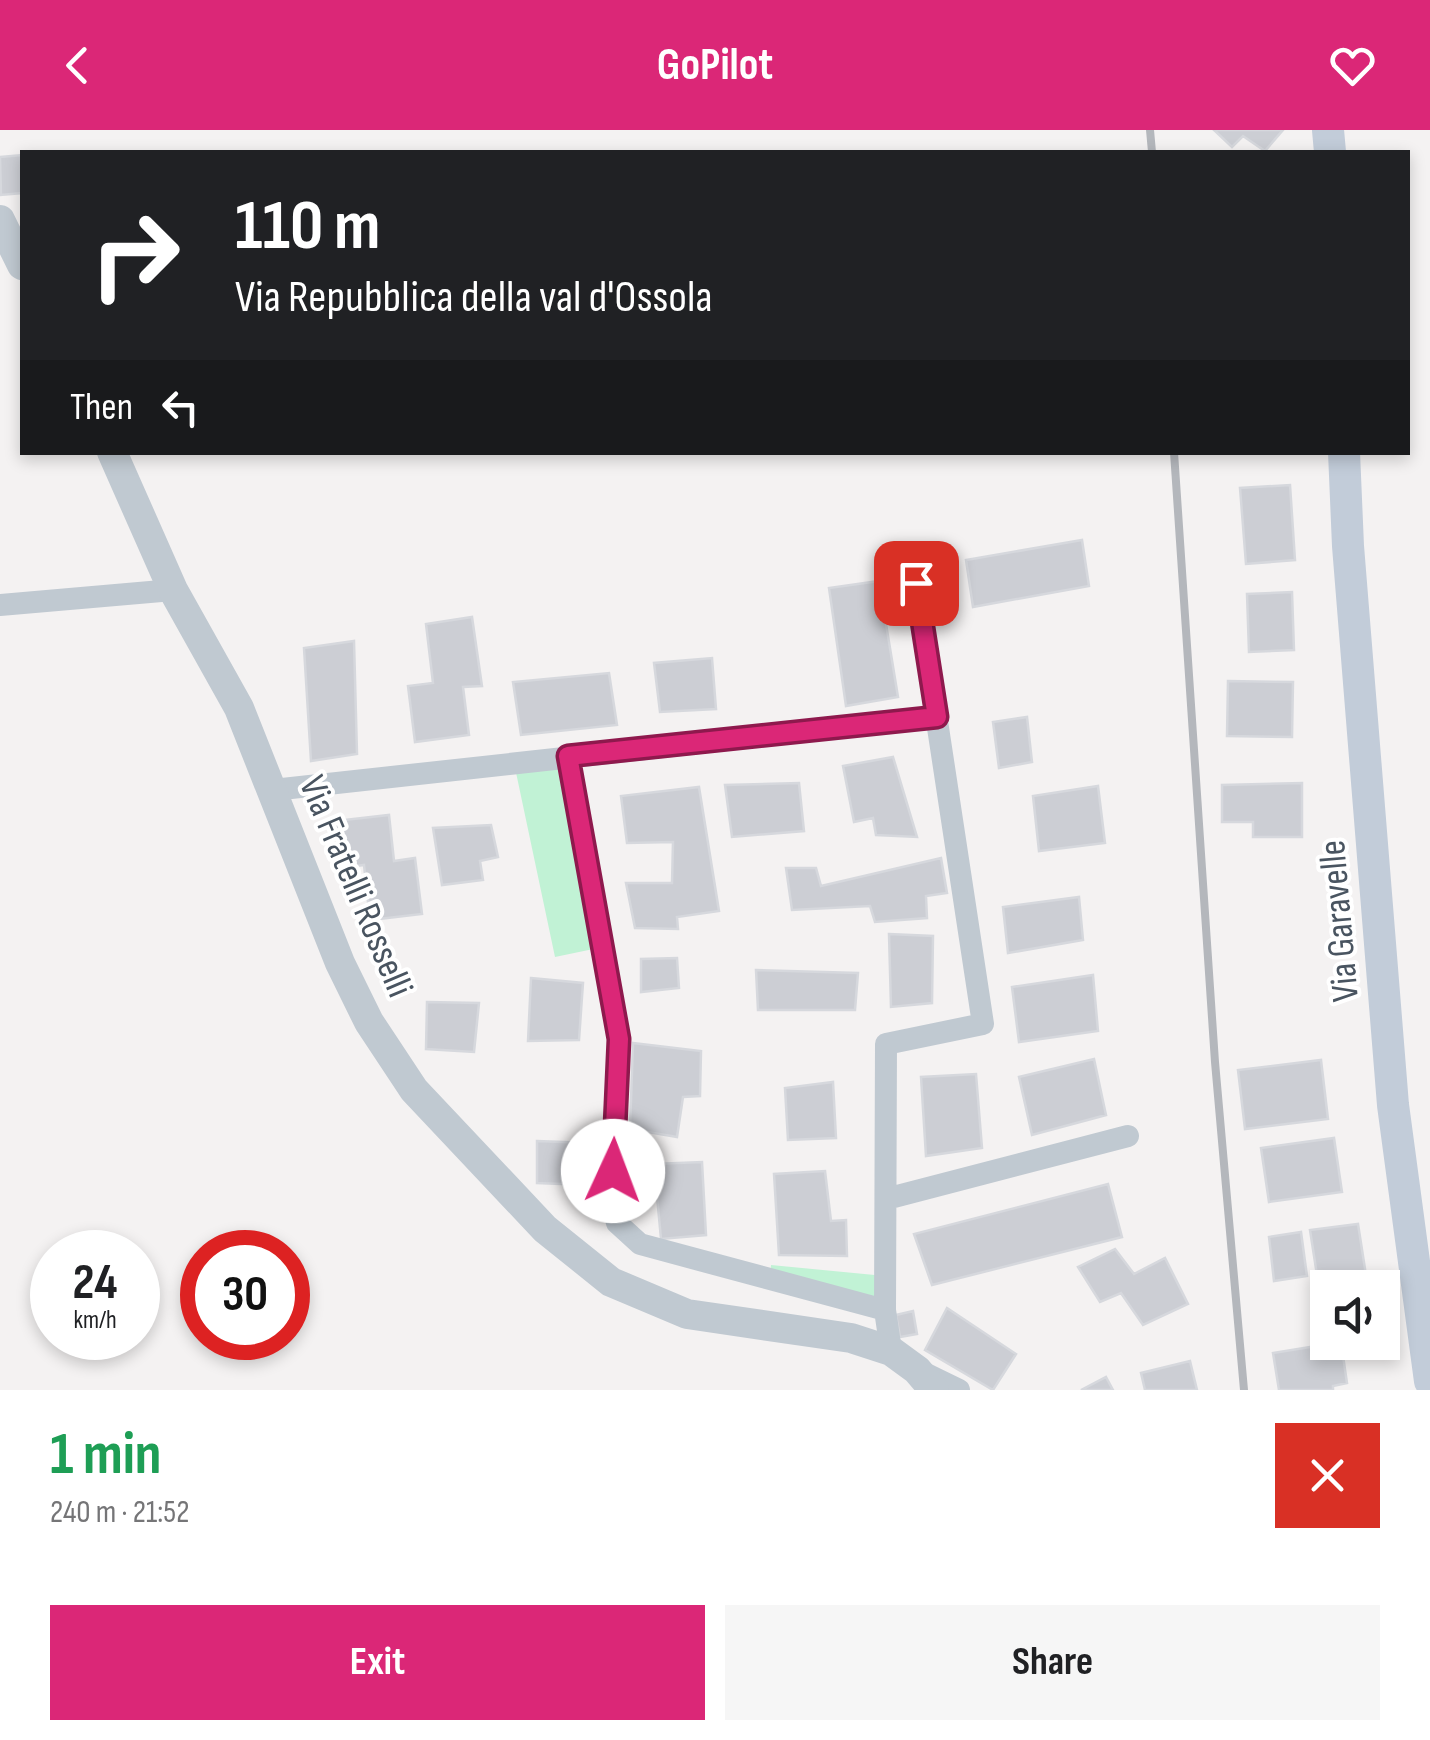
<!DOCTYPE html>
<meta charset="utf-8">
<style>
:root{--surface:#fff;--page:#f6f6f6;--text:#202124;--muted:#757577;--accent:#db2777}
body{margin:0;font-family:"Sofia Sans Condensed",sans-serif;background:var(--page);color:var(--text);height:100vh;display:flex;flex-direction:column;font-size:38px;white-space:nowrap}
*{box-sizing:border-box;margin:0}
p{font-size:32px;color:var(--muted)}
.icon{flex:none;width:55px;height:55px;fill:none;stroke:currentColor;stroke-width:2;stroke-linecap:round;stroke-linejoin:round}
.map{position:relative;height:1260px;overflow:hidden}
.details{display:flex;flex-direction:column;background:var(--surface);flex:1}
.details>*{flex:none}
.hud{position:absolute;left:20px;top:20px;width:1390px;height:305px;border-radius:0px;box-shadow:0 5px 15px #0003;background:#202124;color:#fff;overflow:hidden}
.fabs{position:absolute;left:1310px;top:1140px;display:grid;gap:20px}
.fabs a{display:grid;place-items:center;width:90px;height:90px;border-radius:0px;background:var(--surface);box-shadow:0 5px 15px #0003;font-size:50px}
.speed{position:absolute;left:30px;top:1100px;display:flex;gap:20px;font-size:50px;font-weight:700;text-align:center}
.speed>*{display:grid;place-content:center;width:130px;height:130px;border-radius:50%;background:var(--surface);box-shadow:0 5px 15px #0003;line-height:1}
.speed small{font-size:25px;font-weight:400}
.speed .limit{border:15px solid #d22;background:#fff;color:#111}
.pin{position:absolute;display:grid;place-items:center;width:85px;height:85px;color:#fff;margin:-42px;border-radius:20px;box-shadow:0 5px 15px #0006}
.me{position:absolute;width:110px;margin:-55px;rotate:2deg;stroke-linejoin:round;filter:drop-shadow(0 0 8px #0008)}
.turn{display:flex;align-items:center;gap:35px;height:210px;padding:0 50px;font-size:45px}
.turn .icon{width:130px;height:130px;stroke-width:2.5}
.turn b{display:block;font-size:70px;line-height:85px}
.then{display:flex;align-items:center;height:95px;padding:0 50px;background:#0003;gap:20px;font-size:38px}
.round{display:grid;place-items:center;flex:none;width:105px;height:105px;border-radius:0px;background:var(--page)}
.summary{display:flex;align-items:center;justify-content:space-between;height:170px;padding:0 50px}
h1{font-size:60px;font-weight:700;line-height:75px;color:#1e9e55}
.button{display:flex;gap:20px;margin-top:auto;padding:20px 50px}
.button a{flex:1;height:115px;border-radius:0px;background:var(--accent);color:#fff;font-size:40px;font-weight:700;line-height:115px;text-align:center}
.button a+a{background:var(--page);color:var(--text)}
header{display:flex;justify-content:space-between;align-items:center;height:130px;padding:0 50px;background:var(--accent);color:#fff;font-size:45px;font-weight:700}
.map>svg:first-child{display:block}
</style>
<header><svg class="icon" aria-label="back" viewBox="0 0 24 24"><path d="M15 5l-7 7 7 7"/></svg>GoPilot<svg class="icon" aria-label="heart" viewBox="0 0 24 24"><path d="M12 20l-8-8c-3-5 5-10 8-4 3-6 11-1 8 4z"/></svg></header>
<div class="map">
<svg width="1430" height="1260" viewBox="0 0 1430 1260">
<rect width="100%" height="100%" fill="#f4f2f2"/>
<path fill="#c1f2d5" d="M568,626l35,191 -48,10 -41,-194z
M771,1135l114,11v34l-115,-30z"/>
<path fill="#ccced4" stroke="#d6d8dd" stroke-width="2.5" d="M1214,0h69l-18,21 -22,-15 -11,11z
M22,25v38l-21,2 -1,-38z
M1290,355l5,75 -49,4 -6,-76z
M1082,410l7,46 -116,21 -7,-47z
M879,451l19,116 -52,9 -17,-118z
M1292,462l2,58 -45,2 -2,-58z
M472,487l10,69 -19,1 6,48 -54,7 -7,-56 25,-3 -7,-59z
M354,511l3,113 -46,7 -7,-113z
M712,528l4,51 -56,3 -6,-49z
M609,543l8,52 -96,10 -8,-53z
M1228,551l65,1 -1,55 -65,-1z
M1027,587l5,45 -33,6 -6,-46z
M893,627l24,80 -41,-2 -3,-17 -19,4 -11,-56z
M799,653l5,48 -72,6 -7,-52z
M1302,653v54h-49v-15h-31v-37z
M1098,656l7,57 -66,8 -6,-55z
M699,657l20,124 -42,6 1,12 -43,-1 -9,-45h46l1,-41 -46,1 -6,-47z
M389,685l5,46 21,-3 7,56 -52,6 -6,-55 -24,3 -5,-47z
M491,695l7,32 -18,4 3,19 -41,5 -9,-57z
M941,728l6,35 -21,3 1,22 -52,4 -5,-16 -78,4 -6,-42h30l5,18z
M1079,767l4,43 -75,13 -5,-46z
M889,804l44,2 -1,67 -41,4z
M677,828l2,30 -38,4v-33z
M756,840l102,3 -3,37h-97z
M1093,845l5,56 -79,11 -7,-55z
M531,848l52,5 -4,57 -51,1z
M427,872l52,1 -5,49 -48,-3z
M633,913l68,8 -1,45 -17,1 -6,40 -47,-8z
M1094,929l12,56 -74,20 -13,-58z
M1321,930l7,59 -83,10 -7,-59z
M976,944l6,74 -56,8 -5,-79z
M833,952l3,56 -48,2 -3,-52z
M1334,1008l8,54 -73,10 -8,-54z
M537,1011l53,2 -5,42 -48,-2z
M702,1032l4,73 -45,4 -7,-75z
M825,1041l6,50 15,-1 1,36 -68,-1 -5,-81z
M1108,1054l14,53 -190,48 -18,-51z
M1358,1094l10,64h-40v12l-7,1 -11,-71z
M1301,1102l6,44 -33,5 -5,-44z
M1115,1119l19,25 31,-16 23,46 -45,21 -22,-32 -21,9 -22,-35z
M947,1178l69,46 -23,36 -68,-40z
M913,1181l4,23 -17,3 -4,-22z
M1341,1212l6,41 -14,3v4h-54l-6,-37z
M1190,1231l7,29h-52l-4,-17z
M1106,1247l7,13h-32z"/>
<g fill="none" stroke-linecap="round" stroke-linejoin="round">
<path stroke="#c0c9d1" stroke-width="22" d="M0,475l173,-15
M568,626l51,283 -7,165 5,19 23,21 245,66
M273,660l664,-73
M886,1069l242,-63
M891,1221l-6,-41 1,-266 97,-20 -67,-441
M922,1242l37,18"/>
<path stroke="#c0c9d1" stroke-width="30" d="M0,90l22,45
M112,322l61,138 66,118 101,255 29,59 45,68 131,139 66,53 76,32 164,24 40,13 26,19 17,20"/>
<path stroke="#c2ccd9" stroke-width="32" d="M1328,0l2,22
M1344,322l4,94 45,559 37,276"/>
<path stroke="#b4b7bc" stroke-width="8" d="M1150,0l2,22
M1174,322l41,610 29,328"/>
</g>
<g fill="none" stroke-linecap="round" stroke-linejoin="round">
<defs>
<path id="route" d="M613,1041l6,-132 -51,-283 369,-39 -21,-134"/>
</defs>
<use href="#route" stroke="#8e194d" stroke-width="25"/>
<use href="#route" stroke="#db2777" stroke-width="18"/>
</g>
<g text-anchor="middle" stroke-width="8" stroke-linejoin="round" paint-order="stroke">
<g font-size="38" fill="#495460" stroke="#fff">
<text transform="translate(357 756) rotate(67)" y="13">Via Fratelli Rosselli</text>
<text transform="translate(1338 791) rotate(-95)" y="13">Via Garavelle</text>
</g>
</g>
</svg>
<div class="fabs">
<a><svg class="icon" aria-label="sound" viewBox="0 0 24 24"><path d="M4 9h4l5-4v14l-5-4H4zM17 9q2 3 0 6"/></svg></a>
</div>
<div class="speed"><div>24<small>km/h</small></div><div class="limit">30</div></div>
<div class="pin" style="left:916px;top:453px;background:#d93025"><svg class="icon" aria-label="arrive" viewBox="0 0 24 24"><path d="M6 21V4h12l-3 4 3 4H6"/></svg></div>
<svg class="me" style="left:613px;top:1041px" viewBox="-20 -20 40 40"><circle r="19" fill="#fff"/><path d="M0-13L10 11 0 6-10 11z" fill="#db2777"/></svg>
<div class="hud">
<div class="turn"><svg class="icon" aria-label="right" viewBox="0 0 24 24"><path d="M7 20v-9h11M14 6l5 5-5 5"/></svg><div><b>110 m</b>Via Repubblica della val d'Ossola</div></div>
<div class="then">Then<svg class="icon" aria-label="left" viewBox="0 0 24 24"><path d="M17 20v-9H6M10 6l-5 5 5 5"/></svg></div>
</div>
</div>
<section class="details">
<div class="summary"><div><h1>1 min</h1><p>240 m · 21:52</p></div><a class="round" style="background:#d93025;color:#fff"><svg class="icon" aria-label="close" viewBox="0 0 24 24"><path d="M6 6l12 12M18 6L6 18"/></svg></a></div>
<div class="button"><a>Exit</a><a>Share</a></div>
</section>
